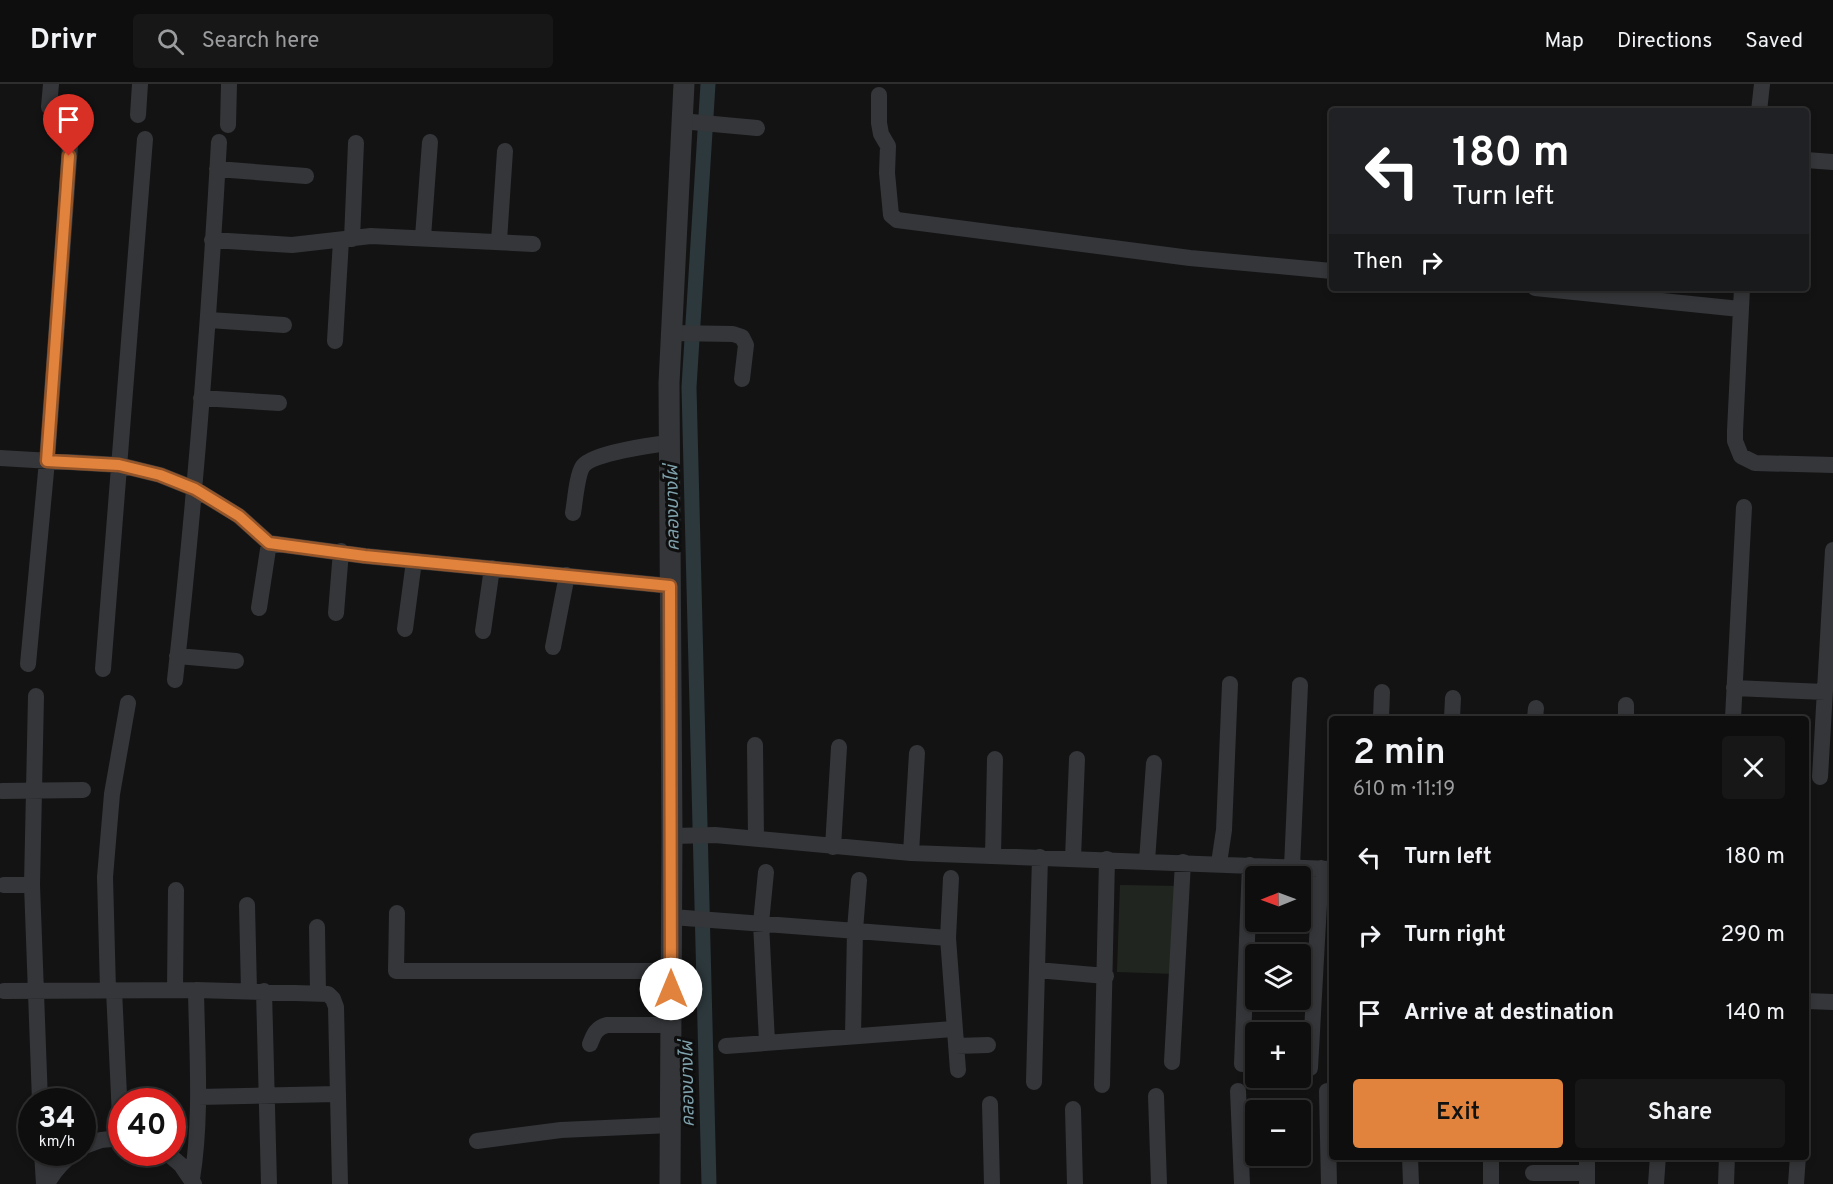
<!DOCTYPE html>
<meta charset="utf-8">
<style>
:root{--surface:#0e0e0f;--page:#171718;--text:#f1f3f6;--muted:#9b9c9e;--line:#2e2e2f;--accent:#e1823d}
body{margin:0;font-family:Overpass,"Noto Sans Thai",sans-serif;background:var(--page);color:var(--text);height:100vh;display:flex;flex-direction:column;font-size:22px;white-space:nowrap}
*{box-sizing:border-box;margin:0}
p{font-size:20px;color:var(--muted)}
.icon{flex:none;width:33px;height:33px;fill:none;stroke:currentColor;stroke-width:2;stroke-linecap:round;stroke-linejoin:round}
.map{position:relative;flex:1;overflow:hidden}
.drawer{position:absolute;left:1329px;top:632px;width:480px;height:444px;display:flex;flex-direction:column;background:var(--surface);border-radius:6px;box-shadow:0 3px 9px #0003,0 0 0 2px var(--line)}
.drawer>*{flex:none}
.top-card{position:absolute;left:1329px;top:24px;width:480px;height:183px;border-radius:6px;box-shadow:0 3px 9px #0003,0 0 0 2px var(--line);background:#202124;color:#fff;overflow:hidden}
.needle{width:39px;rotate:269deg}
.tools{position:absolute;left:1245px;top:782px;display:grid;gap:12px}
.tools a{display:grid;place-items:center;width:66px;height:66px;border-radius:6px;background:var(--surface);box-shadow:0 3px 9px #0003,0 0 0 2px var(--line);font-size:30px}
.speed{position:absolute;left:18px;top:1004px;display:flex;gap:12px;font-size:30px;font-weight:700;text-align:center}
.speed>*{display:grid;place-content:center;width:78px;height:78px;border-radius:50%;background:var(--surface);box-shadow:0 3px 9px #0003,0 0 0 2px var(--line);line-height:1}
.speed small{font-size:15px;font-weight:400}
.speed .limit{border:9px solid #d22;background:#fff;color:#111}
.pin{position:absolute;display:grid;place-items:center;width:51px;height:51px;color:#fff;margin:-62px -26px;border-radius:50% 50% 50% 0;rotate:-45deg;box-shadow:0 0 6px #0007}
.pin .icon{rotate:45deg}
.me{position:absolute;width:66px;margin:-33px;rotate:0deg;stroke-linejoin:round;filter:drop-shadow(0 0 4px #0008)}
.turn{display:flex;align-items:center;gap:21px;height:126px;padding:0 24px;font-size:27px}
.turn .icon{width:78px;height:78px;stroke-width:2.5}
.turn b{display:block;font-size:42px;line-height:51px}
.then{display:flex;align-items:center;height:57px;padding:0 24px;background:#0003;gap:12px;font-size:22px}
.round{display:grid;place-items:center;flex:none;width:63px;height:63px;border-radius:6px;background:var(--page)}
.headline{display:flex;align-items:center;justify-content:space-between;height:102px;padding:0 24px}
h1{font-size:36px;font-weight:600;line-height:45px}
.cta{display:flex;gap:12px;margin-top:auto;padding:12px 24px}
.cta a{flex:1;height:69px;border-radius:6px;background:var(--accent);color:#111;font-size:24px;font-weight:600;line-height:69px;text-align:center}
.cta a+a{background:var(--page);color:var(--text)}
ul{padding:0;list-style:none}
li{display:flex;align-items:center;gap:18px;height:78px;padding:0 24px}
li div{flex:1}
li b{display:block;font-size:22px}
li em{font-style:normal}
header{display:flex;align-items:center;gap:36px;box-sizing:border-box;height:84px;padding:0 30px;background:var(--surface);border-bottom:2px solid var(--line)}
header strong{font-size:28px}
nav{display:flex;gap:33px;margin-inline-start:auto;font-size:21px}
.search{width:420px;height:54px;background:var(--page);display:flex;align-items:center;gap:15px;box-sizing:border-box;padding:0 21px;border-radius:6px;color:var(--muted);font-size:22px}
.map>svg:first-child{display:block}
</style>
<header>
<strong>Drivr</strong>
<div class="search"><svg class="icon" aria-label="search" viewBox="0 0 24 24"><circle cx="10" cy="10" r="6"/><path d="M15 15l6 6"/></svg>Search here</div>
<nav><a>Map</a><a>Directions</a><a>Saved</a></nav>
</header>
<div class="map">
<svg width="1833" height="1100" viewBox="0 0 1833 1100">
<rect width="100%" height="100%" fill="#131314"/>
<path fill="#20261f" d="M1120,801l59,1 -3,88 -59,-2z"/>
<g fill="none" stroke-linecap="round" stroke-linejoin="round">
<path stroke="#2d383c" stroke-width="15" d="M708,0l-19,303 20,797"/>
<path stroke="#343639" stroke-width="16" d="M879,11v28l2,11 7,12 -1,27 4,42 6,5 293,38 142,13
M49,23l2,-23
M1759,27l3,-27
M138,31l2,-31
M681,37l76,7
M228,41l1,-41
M1806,76l27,2
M217,85l89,7
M423,153l7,-95
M352,155l4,-96
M212,156l80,5 79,-9 162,8
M499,157l6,-90
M1535,204l205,21
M1742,204l-7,143v10l6,15 14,7 78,2
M209,236l75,5
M671,249l62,1 9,3 4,8 -4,34
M335,257l6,-101
M201,314l78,5
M0,374l119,7 41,10 35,14 44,27 30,27 96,13 305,30
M573,429c2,-11 4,-39 10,-47 10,-13 69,-21 86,-23
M259,524l10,-65
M336,529l5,-62
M405,545l9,-68
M483,547l9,-63
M553,563l14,-72
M177,572l59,5
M28,580l19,-203 24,-329
M103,585l42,-530
M175,596c20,-179 34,-358 44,-538
M1734,604l91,4
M36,612l-4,189 8,216
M1381,634l1,-26
M1452,634l1,-20
M1535,634l1,-10
M1626,634v-13
M1733,634l11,-211
M755,661l1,94
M1820,693l13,-227
M2,707l81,-1
M672,752l43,-1 196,18 421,16
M833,763l6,-100
M911,769l6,-100
M993,772l2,-97
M1073,774l4,-99
M1147,777l7,-98
M1219,779l5,-33 6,-146
M1292,783l8,-182
M766,788l-5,51 6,119
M951,794l-3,60 10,132
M4,801h28
M247,821l2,86
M397,829l-1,58h275
M672,833l276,21
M317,843l1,65
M1037,886l69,6
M108,906l-3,-113 7,-83 16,-91
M114,906l7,148
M175,906l1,-100
M4,907l192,-1 132,4 5,5 3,8 4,177
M264,907l5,193
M1806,917l27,1
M853,952l2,-106 4,-50
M590,960c4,-10 6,-16 17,-19h64
M726,962l227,-17
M956,962l32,-1
M1172,978l11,-200
M1242,980l8,-199
M1310,984l11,-200
M1034,998l6,-225
M1102,1001l5,-226
M1238,1007l4,93
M1327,1007l2,93
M1156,1012l3,88
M198,1013l140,-3
M990,1020l2,80
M1073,1025l2,75
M477,1057l84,-11 110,-5
M82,1063l19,-7 21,-2
M42,1068l2,32
M166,1068l15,13 13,19
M1410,1072l1,28
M1491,1072v28
M1533,1089h54
M192,1095c10,-62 5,-126 4,-189
M1587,1099v-27
M47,1100c7,-13 16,-23 28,-32
M1656,1100l2,-28
M1726,1100l1,-28
M1796,1100l2,-28"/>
<path stroke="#343639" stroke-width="21" d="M670,1100l2,-348 -3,-453 15,-299"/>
</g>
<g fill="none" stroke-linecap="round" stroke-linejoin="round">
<defs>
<path id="route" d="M69,72l-22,305 72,4 41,10 35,14 44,27 30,27 96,13 305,30 1,403"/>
</defs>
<use href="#route" stroke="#925428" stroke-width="15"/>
<use href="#route" stroke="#e1823d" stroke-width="10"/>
</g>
<g text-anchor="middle" stroke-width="6" stroke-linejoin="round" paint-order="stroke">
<g font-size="18" font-style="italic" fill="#7fa2ac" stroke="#0e0e0f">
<text transform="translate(672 424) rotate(-91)" y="6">คลองบางไผ่</text>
<text transform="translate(687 1000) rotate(-91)" y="6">คลองบางไผ่</text>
</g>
</g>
</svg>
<div class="tools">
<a><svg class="needle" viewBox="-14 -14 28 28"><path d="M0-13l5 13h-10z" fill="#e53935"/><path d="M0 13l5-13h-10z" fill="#9b9c9e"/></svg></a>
<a><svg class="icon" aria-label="layers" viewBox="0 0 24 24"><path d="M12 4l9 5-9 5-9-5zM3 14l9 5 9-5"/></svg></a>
<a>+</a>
<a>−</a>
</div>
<div class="speed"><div>34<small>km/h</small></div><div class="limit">40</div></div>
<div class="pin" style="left:69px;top:72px;background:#d93025"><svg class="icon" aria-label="arrive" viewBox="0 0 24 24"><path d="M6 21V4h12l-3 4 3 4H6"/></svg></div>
<svg class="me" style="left:671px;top:905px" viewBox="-20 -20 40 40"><circle r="19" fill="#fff"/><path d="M0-13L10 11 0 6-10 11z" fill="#e1823d"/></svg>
<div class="top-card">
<div class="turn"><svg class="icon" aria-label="left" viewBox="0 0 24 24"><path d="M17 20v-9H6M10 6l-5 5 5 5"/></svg><div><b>180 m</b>Turn left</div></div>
<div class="then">Then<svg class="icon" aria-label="right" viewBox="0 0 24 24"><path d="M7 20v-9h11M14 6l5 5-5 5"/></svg></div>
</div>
<section class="drawer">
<div class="headline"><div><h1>2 min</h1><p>610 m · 11:19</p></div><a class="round"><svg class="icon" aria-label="close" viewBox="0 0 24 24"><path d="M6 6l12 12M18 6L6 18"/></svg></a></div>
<ul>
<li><svg class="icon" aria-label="left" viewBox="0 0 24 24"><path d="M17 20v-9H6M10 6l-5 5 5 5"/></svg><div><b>Turn left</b></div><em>180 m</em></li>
<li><svg class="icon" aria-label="right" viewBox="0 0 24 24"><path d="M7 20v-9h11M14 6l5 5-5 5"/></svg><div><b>Turn right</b></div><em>290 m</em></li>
<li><svg class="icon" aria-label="arrive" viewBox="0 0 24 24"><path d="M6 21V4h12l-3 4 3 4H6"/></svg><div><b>Arrive at destination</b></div><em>140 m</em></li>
</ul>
<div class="cta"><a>Exit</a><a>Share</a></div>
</section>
</div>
